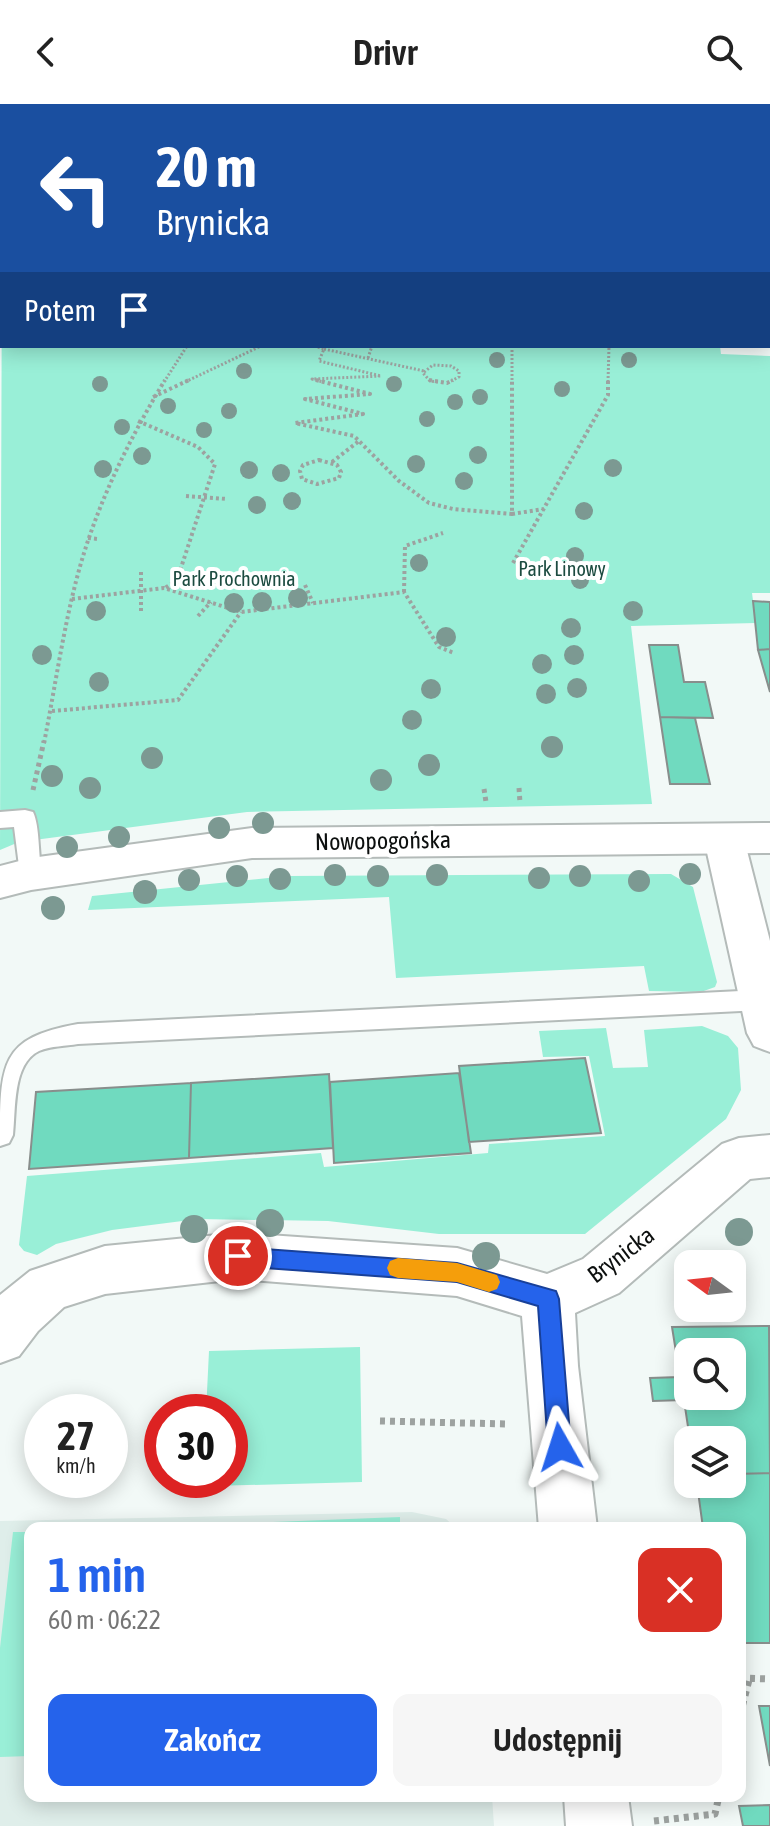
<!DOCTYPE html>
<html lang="pl">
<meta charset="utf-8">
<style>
:root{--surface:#fff;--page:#f6f6f6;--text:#222;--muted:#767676;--accent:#2563eb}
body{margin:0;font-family:"Asap Condensed",sans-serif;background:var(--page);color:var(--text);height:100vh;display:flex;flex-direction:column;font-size:30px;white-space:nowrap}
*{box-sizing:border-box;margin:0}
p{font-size:26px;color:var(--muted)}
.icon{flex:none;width:44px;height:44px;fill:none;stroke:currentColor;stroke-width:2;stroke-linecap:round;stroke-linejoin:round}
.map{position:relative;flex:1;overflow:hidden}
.sheet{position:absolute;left:24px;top:1418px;width:722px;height:280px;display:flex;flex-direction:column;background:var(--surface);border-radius:16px;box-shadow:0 4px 20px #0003}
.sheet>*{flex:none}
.hud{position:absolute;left:0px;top:0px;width:770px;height:244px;box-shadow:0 4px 20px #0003;background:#1a4fa0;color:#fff;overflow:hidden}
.needle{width:52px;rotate:285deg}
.fabs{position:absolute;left:674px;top:1146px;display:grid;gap:16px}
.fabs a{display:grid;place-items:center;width:72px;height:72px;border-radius:16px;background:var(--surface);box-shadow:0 4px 20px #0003;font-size:40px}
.speed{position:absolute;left:24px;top:1290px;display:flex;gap:16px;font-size:40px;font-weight:700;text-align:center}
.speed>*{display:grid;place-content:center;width:104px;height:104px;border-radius:50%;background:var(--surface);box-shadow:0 4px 20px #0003;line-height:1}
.speed small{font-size:20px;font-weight:400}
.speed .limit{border:12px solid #d22;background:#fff;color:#111}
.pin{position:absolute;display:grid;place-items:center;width:68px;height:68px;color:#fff;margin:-34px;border:4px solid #fff;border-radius:50%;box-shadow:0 2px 8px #0007}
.me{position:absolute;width:88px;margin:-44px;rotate:354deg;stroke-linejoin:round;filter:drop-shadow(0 0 6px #0008)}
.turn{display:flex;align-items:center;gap:28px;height:168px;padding:0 24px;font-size:36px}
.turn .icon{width:104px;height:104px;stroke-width:2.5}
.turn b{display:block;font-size:56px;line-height:68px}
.then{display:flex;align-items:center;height:76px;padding:0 24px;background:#0003;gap:16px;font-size:30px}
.round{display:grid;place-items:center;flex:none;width:84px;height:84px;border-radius:16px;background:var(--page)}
.summary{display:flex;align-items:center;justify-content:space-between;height:136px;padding:0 24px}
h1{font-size:48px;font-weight:600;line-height:60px;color:var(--accent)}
.button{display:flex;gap:16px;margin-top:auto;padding:16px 24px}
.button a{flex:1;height:92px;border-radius:16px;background:var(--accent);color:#fff;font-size:32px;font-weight:600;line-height:92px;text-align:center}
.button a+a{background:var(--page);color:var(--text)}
header{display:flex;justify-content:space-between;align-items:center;height:104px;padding:0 24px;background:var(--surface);font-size:36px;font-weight:600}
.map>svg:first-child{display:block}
</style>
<header><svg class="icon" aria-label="back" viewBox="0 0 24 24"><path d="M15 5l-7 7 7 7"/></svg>Drivr<svg class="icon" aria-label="search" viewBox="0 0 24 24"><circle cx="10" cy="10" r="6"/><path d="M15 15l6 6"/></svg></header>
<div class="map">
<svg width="770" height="1722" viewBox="0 0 770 1722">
<rect width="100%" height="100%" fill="#f2f9f7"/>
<path fill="#dfeeea" d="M412,1408l34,7 10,9h-426v268h462l2,30h-494v-305z"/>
<path fill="#99efd7" d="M36,0h652l1,2h-655z
M2,129v113h718l1,8 49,2v237h-18l4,30 -125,3 21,178 -405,8 -228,30 -19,8z
M671,770l22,13 24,95 -2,5 -14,5 -52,-1 -5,-25 -248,12 -7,-81 -301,13 4,-14 195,-20z
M702,922l26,10 10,12 3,42 -15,29 -141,115h-146l-111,-13 -130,-2 -86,11 -56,14 -19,11 -13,-4 -5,-6 8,-69 294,-23 3,14 164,-14 1,-9 116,-8 -16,-80 -46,1 -4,-26 67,-3 7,40 35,-1 -4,-37z
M360,1243l2,135 -186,5 1,-7h53v-68h-24l3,-61z
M400,1413v11h-282z
M13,1428h17v224l-30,1v-109z"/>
<path fill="#70dabf" stroke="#888e8c" stroke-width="2" fill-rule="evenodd" d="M753,497l17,1v47l-12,1z
M649,541h29l6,37h21l8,36 -53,-1z
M770,545v43l-12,-42z
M660,613l35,1 15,66h-40z
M585,954l16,75 -132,9 -10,-76z
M459,969l12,80 -137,10 -4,-81z
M329,970l4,74 -144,10 2,-75z
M191,979l-2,75 -160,11 7,-77z
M769,1222l1,147 -38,1v-34h-42l-6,-40 -31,1 -3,-23 30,-1 -8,-50zM688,1248h44v44h-44z
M770,1369v170h-30v-115h-37l-6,-44h35v-10z
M759,1602h11v60z
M770,1701v21h-27l-4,-20z"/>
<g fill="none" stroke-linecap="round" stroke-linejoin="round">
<defs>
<path id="lane" d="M15,0h13l-14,2z
M2,29v11l-2,1v-11z
M25,706l8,2c7,14 5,44 9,62l-3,6 -8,3 -8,-3 -3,-6 -6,-47 -14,1v-16z
M761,886l9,4v13l-9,3 -683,34c-12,2 -27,2 -39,7 -27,13 -23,59 -26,84l-4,8 -9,3c0,-84 0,-108 78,-122z"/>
<path id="street" d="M724,720l14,4 6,11 26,102v111l-16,-6 -7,-13 -43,-194 6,-11z
M770,1031v42l-20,2 -131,114 -44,20 3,53 19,162h-58l-17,-212 -65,-20 -219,-17 -133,15 -41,13 -26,24 -19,25 -19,7v-68l30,-24 75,-25 133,-13 219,15 90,26 36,-15 139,-115 17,-6z
M564,1692h64l4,30h-66z"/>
<path id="secondary" d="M770,719v30l-518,5 -221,32 -31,8v-32l31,-8 221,-30z"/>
</defs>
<use href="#lane" stroke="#b4bbb9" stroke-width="4"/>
<use href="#street" stroke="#b4bbb9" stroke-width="4"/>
<use href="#secondary" stroke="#b4bbb9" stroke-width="4"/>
<path stroke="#9da2a0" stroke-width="3" stroke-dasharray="2 2" stroke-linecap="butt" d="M751,0l4,2
M562,2l3,-2
M314,242l10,3 -5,12 62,15 -69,3 11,3
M512,242v36
M324,245l100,22
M368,254l4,-12
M164,278l23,-36
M185,278l76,-36
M438,278l-8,-1 -7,-8 10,-8 18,1 8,5v6l-10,5
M608,278l1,-36"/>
<path stroke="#9da2a0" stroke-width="4" stroke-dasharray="3 3" stroke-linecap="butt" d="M316,276l54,14 -65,5 58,15 -68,9 59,13 45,45 30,22 24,6 59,5v-134
M429,276l18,3 6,-3
M153,293l36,-17
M138,317l60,26 17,17 -38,116 -12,8
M319,356l18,5 4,7 -2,6 -22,6 -15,-5 -2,-8 3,-6z
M332,358l27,-21
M186,392l41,3
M512,410l32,-5
M88,434l10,1
M513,459l95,-168v-15
M141,468v39
M305,481l8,18
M404,488l1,-46 38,-13
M72,495l92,-11 77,24 163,-20 35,55 15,6
M198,512l13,-14
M52,607l126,-11 63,-88
M44,639c12,-60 20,-121 37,-180 19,-65 49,-125 84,-183"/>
<path stroke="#9da2a0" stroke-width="5" stroke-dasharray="4 4" stroke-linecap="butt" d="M519,684l1,15
M484,685l2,13
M33,686l11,-49"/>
<path stroke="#9da2a0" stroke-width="7" stroke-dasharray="5 5" stroke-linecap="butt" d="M380,1317l127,3
M740,1574l30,1
M740,1611l9,-35
M654,1717l61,-7 4,-18"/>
<use href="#lane" fill="#fff" fill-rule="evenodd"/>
<use href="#street" fill="#fff" fill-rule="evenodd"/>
<use href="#secondary" fill="#fff" fill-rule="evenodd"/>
</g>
<g fill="#7c9992">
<circle cx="497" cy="256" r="8"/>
<circle cx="629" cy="256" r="8"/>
<circle cx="244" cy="267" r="8"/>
<circle cx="100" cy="280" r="8"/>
<circle cx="394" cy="280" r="8"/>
<circle cx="562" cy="285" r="8"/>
<circle cx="480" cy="293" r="8"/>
<circle cx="455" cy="298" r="8"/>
<circle cx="168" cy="302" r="8"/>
<circle cx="229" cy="307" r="8"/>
<circle cx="427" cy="315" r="8"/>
<circle cx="122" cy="323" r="8"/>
<circle cx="204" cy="326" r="8"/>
<circle cx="478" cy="351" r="9"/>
<circle cx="142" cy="352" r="9"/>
<circle cx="416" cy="360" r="9"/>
<circle cx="613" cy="364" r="9"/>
<circle cx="103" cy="365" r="9"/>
<circle cx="249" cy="366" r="9"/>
<circle cx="281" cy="369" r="9"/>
<circle cx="464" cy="377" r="9"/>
<circle cx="292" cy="397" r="9"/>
<circle cx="257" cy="401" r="9"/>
<circle cx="584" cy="407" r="9"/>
<circle cx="575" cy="452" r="9"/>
<circle cx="419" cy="459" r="9"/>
<circle cx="580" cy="476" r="9"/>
<circle cx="298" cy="494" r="10"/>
<circle cx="262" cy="498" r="10"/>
<circle cx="234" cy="499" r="10"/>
<circle cx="96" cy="507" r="10"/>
<circle cx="633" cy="507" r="10"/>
<circle cx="571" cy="524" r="10"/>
<circle cx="446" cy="533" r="10"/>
<circle cx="42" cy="551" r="10"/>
<circle cx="574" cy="551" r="10"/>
<circle cx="542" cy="560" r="10"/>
<circle cx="99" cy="578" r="10"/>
<circle cx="577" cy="584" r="10"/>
<circle cx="431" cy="585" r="10"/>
<circle cx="546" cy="590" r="10"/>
<circle cx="412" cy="616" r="10"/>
<circle cx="552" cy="643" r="11"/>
<circle cx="152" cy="654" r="11"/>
<circle cx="429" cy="661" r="11"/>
<circle cx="52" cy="672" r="11"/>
<circle cx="381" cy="676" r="11"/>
<circle cx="90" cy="684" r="11"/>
<circle cx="263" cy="719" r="11"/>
<circle cx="219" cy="724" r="11"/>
<circle cx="119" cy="733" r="11"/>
<circle cx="67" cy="743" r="11"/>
<circle cx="690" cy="770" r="11"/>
<circle cx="335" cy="771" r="11"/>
<circle cx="437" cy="771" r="11"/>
<circle cx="237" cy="772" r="11"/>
<circle cx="378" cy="772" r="11"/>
<circle cx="580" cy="772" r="11"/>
<circle cx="539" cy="774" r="11"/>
<circle cx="280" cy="775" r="11"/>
<circle cx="189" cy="776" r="11"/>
<circle cx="639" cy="777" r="11"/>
<circle cx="145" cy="788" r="12"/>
<circle cx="53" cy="804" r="12"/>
<circle cx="270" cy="1119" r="14"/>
<circle cx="194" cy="1125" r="14"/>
<circle cx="739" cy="1128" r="14"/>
<circle cx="486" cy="1152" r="14"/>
</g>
<path fill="#2563eb" stroke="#184099" stroke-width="2" d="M238,1143l219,16 99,28 3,8 12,148 -3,8 -8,4 -9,-4 -3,-8 -10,-141 -81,-24 -219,-16 -7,-3 -3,-7 3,-6z"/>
<path fill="#f59e0b" d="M398,1154l59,5 40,12 3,7 -3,7 -8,3 -32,-10 -59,-4 -8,-3 -3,-7 3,-7z"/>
<g text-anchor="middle" stroke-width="8" stroke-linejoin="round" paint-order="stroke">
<g font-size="20" fill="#1c4b40" stroke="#fff">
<text x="562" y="472">Park Linowy</text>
<text x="234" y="482">Park Prochownia</text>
</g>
<g font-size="24" fill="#0c0f0e" stroke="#fff">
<text transform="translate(383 737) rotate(-1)" y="8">Nowopogońska</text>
<text transform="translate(621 1151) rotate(-37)" y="8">Brynicka</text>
</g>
</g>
</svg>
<div class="fabs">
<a><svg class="needle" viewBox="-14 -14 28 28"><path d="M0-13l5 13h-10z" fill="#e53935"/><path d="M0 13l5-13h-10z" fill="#767676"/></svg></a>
<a><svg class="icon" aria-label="search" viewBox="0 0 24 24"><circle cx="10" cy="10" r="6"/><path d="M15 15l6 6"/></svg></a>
<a><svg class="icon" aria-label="layers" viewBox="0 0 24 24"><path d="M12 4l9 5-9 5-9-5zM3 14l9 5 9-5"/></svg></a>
</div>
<div class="speed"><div>27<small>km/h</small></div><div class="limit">30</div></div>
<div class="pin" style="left:238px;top:1152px;background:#d93025"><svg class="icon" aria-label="arrive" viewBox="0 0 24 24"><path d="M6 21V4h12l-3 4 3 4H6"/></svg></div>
<svg class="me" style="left:560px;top:1343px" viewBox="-20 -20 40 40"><path d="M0-17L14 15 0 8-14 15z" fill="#2563eb" stroke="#fff" stroke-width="4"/></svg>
<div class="hud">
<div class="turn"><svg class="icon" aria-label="left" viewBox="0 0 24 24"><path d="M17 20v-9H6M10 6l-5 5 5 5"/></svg><div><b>20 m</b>Brynicka</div></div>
<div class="then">Potem<svg class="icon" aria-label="arrive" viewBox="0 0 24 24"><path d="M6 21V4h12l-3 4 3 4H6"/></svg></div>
</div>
<section class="sheet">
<div class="summary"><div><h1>1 min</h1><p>60 m · 06:22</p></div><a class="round" style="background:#d93025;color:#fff"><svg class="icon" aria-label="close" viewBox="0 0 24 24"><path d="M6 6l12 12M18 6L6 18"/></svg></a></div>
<div class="button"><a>Zakończ</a><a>Udostępnij</a></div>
</section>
</div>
